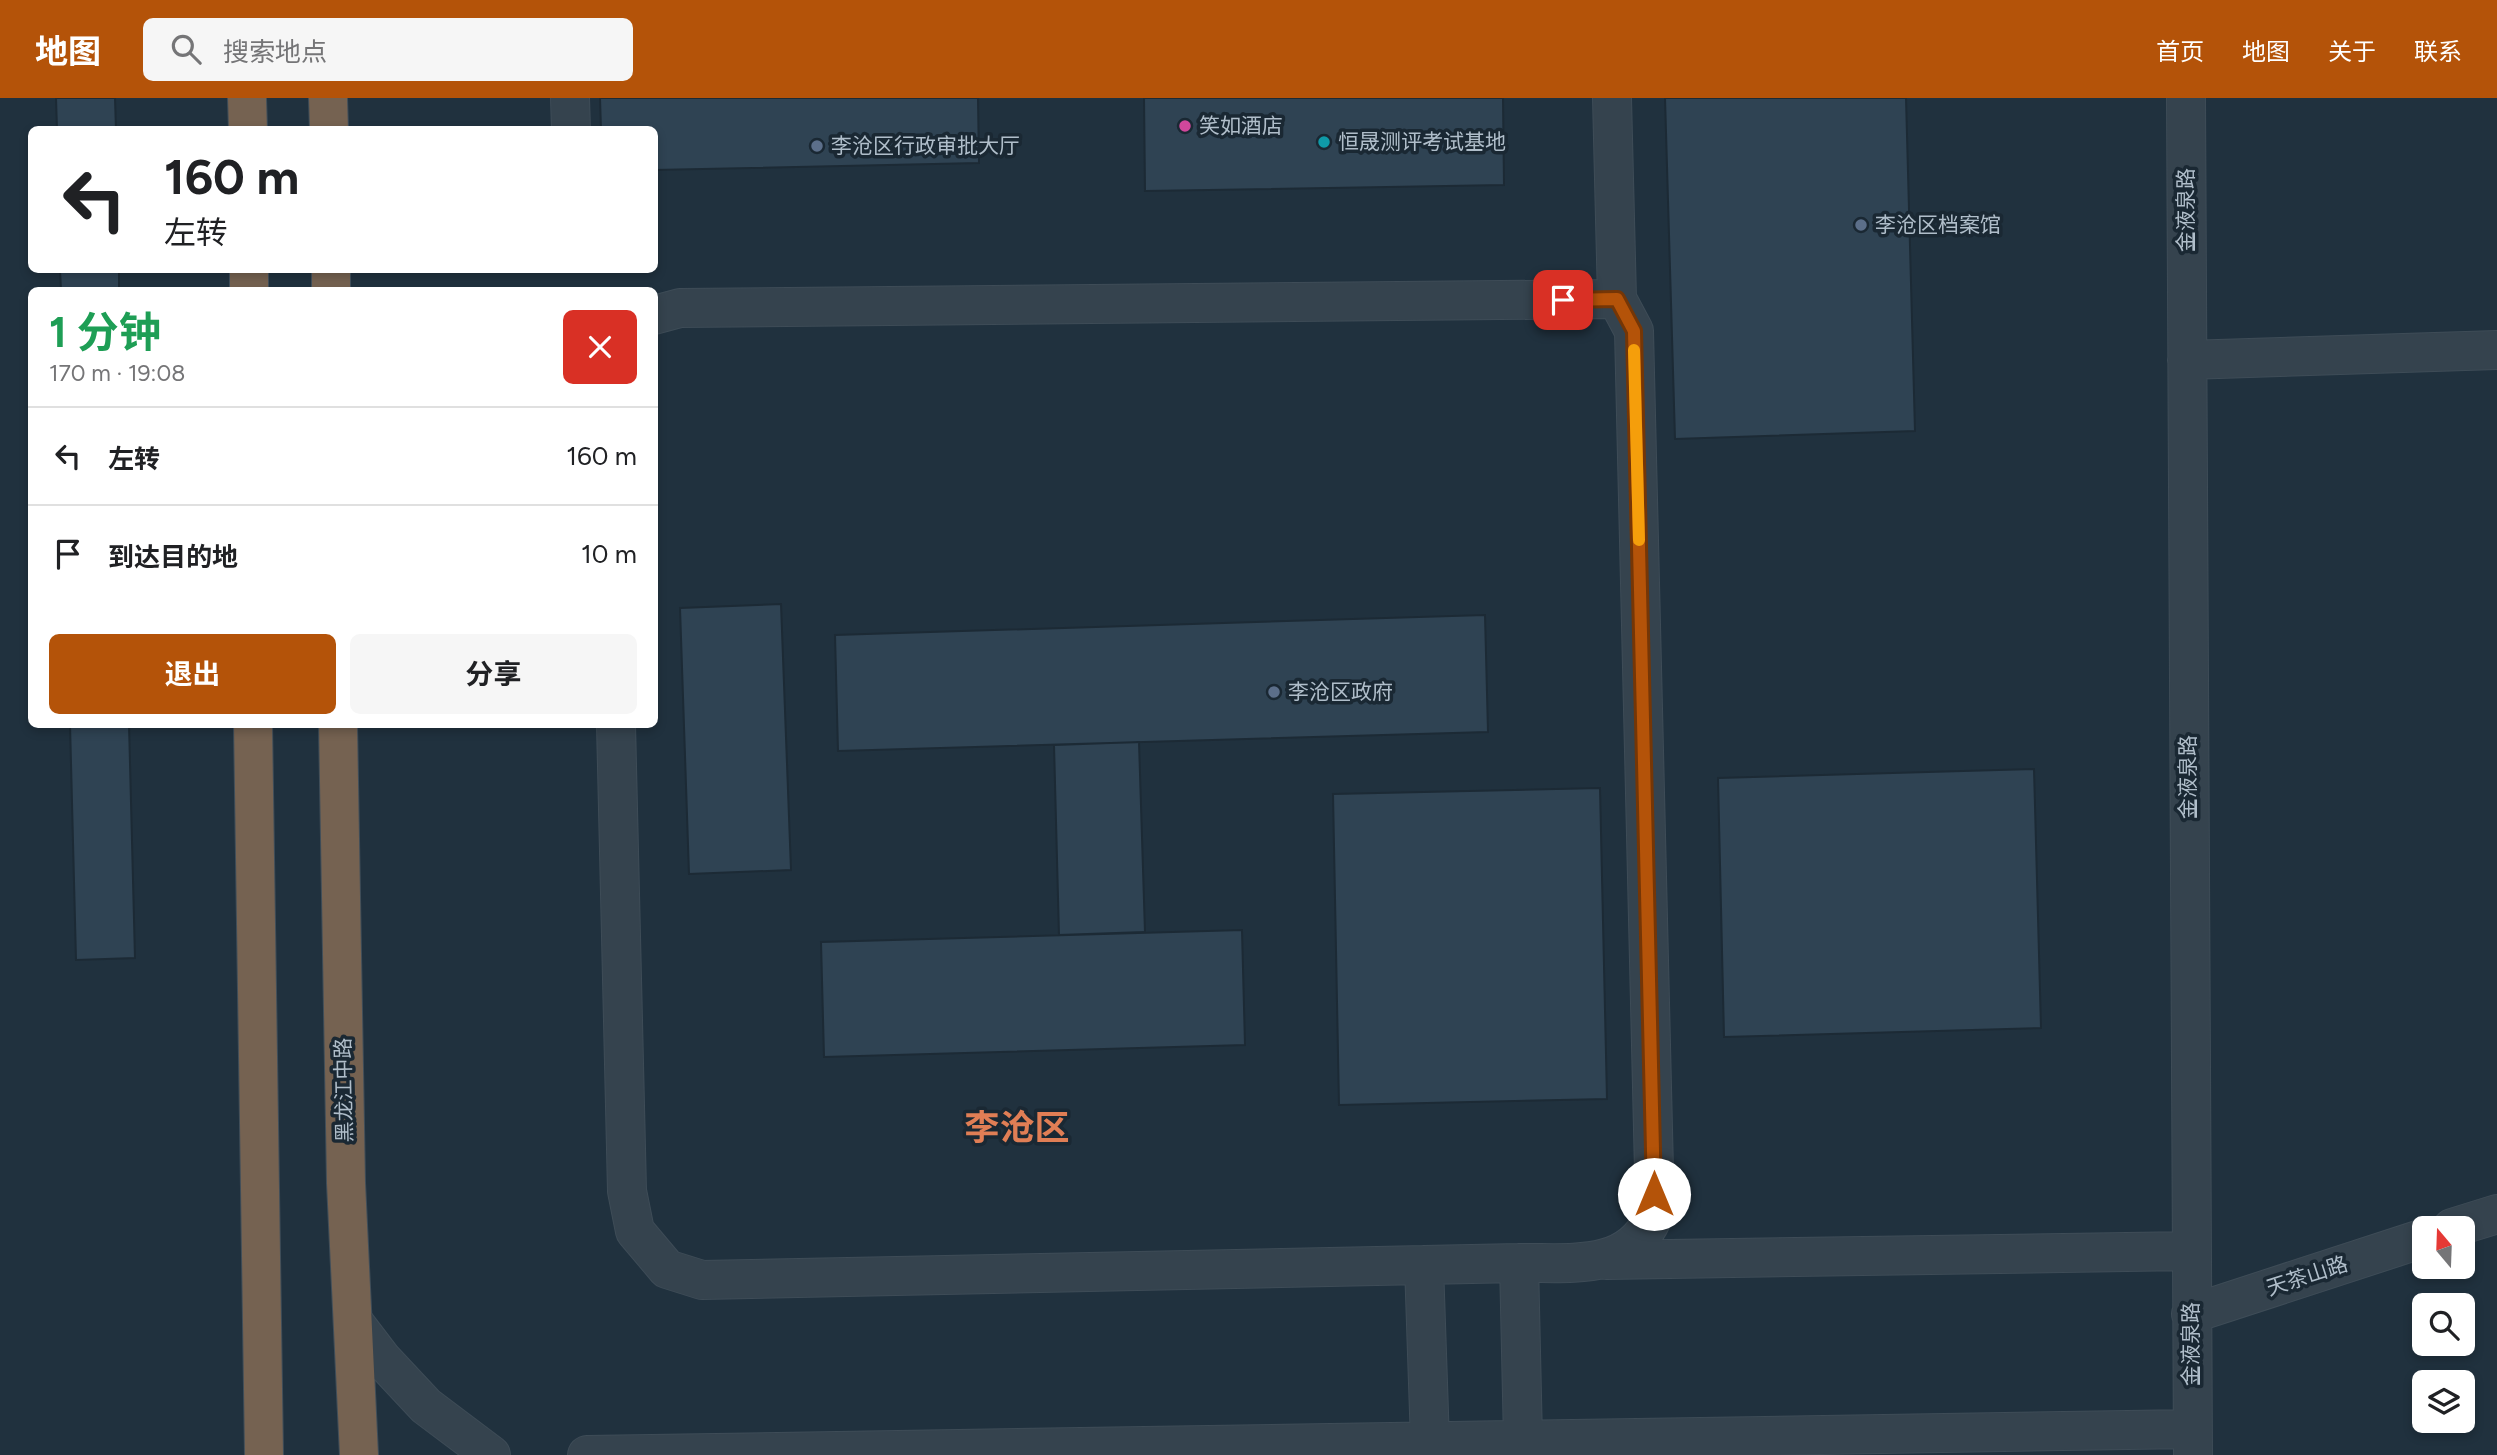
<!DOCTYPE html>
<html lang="zh">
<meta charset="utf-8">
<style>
:root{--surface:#fff;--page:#f6f6f6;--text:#202124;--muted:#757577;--line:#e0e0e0;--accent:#b45309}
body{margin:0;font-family:Figtree,"Noto Sans SC",sans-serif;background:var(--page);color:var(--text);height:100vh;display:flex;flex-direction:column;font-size:26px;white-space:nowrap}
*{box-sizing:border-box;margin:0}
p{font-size:23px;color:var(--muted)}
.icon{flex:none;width:38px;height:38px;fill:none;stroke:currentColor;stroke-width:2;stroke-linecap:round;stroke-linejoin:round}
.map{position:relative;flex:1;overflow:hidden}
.details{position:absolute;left:28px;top:189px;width:630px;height:441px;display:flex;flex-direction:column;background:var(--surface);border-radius:10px;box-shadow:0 4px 10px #0003}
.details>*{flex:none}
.top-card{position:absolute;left:28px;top:28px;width:630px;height:147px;border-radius:10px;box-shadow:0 4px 10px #0003;background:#fff;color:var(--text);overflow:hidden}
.needle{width:46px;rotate:341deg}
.controls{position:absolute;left:2412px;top:1118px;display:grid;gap:14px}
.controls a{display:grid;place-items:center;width:63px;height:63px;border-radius:10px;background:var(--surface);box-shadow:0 4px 10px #0003;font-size:35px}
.pin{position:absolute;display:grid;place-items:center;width:60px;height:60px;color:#fff;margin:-30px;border-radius:14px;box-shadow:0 4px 10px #0006}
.me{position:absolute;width:77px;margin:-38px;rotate:0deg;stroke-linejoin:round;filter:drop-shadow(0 0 5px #0008)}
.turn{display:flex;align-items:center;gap:24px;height:147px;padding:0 21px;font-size:32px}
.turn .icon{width:91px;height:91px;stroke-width:2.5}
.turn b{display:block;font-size:49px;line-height:60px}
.round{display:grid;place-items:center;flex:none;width:74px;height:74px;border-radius:10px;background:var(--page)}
.overview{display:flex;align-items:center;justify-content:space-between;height:119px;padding:0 21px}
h1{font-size:42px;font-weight:700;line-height:52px;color:#1e9e55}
.cta{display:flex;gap:14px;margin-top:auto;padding:14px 21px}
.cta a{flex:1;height:80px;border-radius:10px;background:var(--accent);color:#fff;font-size:28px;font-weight:700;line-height:80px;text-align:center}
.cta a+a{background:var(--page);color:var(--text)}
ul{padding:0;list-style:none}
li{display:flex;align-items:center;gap:21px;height:98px;padding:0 21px;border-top:2px solid var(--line)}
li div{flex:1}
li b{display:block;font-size:26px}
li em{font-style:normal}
header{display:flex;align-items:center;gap:42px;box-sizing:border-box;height:98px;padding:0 35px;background:var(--accent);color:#fff}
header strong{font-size:33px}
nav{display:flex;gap:38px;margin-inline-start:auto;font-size:24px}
.search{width:490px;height:63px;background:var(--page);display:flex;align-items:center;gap:18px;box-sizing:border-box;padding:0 24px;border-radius:10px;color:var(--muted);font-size:26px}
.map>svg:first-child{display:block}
</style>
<header>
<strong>地图</strong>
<div class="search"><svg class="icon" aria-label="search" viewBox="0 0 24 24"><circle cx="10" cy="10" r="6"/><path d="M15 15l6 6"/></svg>搜索地点</div>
<nav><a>首页</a><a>地图</a><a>关于</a><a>联系</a></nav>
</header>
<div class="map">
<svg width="2497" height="1357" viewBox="0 0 2497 1357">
<rect width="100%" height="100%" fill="#20313e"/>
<path fill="#2f4353" stroke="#1c2a35" stroke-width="2" d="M56,0h59l1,32h-59z
M600,0h378l1,65 -325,7v-40h-53z
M1144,0h359l1,87 -359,6z
M1665,0h241l9,333 -240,8z
M60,172h59v20h-58z
M781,506l10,266 -102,4 -9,-266z
M1485,517l3,117 -650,19 -3,-116z
M70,626h59l6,234 -59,2z
M1139,644l6,190 -86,3 -5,-190z
M2034,671l7,259 -317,9 -6,-259z
M1600,690l7,311 -268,6 -6,-311z
M1242,832l3,115 -421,12 -3,-115z"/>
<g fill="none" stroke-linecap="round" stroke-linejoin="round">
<defs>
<path id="minor" d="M570,0l1,32
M2186,0l7,1356
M654,217l26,-7 937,-9
M2187,262l310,-10
M616,626l11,467 8,40 32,38 35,11 817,-17c48,-1 109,9 133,-44 6,-12 2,-34 2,-48l-20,-840 -17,-32 -5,-201
M2452,1130l45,-14
M1606,1162l584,-9
M1519,1165l4,177
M1424,1167l6,177
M2191,1216l233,-76
M353,1223l29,38 44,47 65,49
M587,1357l1604,-26"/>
<path id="highway" d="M247,0l1,32
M328,0l1,32
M249,172v20
M331,172v20
M253,626l11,731
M338,626l8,459 13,272"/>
</defs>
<use href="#minor" stroke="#3e4c57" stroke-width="40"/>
<use href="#highway" stroke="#404e59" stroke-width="40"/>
<use href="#minor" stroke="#35434e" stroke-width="38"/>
<use href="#highway" stroke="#756251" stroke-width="38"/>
</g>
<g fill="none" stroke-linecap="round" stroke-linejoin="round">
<defs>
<path id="route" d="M1563,202l54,-1 17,32 20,863"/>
</defs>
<use href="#route" stroke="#753606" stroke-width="18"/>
<use href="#route" stroke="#b45309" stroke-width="12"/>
<path stroke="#f59e0b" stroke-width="12" d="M1634,252l5,190"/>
</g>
<circle fill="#d1479c" stroke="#1a2833" stroke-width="2.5" cx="1185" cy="28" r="7"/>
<circle fill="#0f9aa8" stroke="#1a2833" stroke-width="2.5" cx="1324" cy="44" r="7"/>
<g fill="#5c6f8a" stroke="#1a2833" stroke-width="2.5">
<circle cx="817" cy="48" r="7"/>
<circle cx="1861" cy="127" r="7"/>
<circle cx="1274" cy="594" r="7"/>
</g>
<g text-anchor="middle" stroke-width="7" stroke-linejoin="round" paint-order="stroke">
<g font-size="21" fill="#b0beca" stroke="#1a2833" text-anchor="start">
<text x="1199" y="35">笑如酒店</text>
<text x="1338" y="51">恒晟测评考试基地</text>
<text x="831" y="55">李沧区行政审批大厅</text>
<text x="1875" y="134">李沧区档案馆</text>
<text x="1288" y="601">李沧区政府</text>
</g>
<g font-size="21" fill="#b0beca" stroke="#1a2833">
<text transform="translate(2186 112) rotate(-90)" y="7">金液泉路</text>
<text transform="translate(2188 679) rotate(-90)" y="7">金液泉路</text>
<text transform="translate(344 992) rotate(-91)" y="7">黑龙江中路</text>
<text transform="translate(2307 1178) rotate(-18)" y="7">天茶山路</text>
<text transform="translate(2191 1246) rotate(-90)" y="7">金液泉路</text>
</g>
<g font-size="35" font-weight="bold" fill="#e07e55" stroke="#1a2833">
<text x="1017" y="1042">李沧区</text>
</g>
</g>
</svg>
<div class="controls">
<a><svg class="needle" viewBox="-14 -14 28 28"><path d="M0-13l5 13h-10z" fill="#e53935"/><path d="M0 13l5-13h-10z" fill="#757577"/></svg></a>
<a><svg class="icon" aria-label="search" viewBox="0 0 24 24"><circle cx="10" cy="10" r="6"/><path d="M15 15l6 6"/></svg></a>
<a><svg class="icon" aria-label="layers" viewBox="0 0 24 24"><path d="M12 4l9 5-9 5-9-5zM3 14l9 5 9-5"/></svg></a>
</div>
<div class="pin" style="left:1563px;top:202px;background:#d93025"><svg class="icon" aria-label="arrive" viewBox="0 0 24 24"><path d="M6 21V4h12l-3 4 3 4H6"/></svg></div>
<svg class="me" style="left:1654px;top:1096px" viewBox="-20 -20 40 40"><circle r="19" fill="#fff"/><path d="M0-13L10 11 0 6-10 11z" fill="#b45309"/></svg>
<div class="top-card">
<div class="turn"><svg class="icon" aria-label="left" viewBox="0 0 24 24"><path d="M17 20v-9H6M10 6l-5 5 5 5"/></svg><div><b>160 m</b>左转</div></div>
</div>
<section class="details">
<div class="overview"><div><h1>1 分钟</h1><p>170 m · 19:08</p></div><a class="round" style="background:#d93025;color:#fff"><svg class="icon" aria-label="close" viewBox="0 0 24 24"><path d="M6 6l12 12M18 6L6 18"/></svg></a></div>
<ul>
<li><svg class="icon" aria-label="left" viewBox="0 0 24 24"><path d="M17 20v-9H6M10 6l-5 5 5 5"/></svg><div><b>左转</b></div><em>160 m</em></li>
<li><svg class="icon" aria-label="arrive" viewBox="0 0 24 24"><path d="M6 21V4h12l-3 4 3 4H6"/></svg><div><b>到达目的地</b></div><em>10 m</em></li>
</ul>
<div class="cta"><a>退出</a><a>分享</a></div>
</section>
</div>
